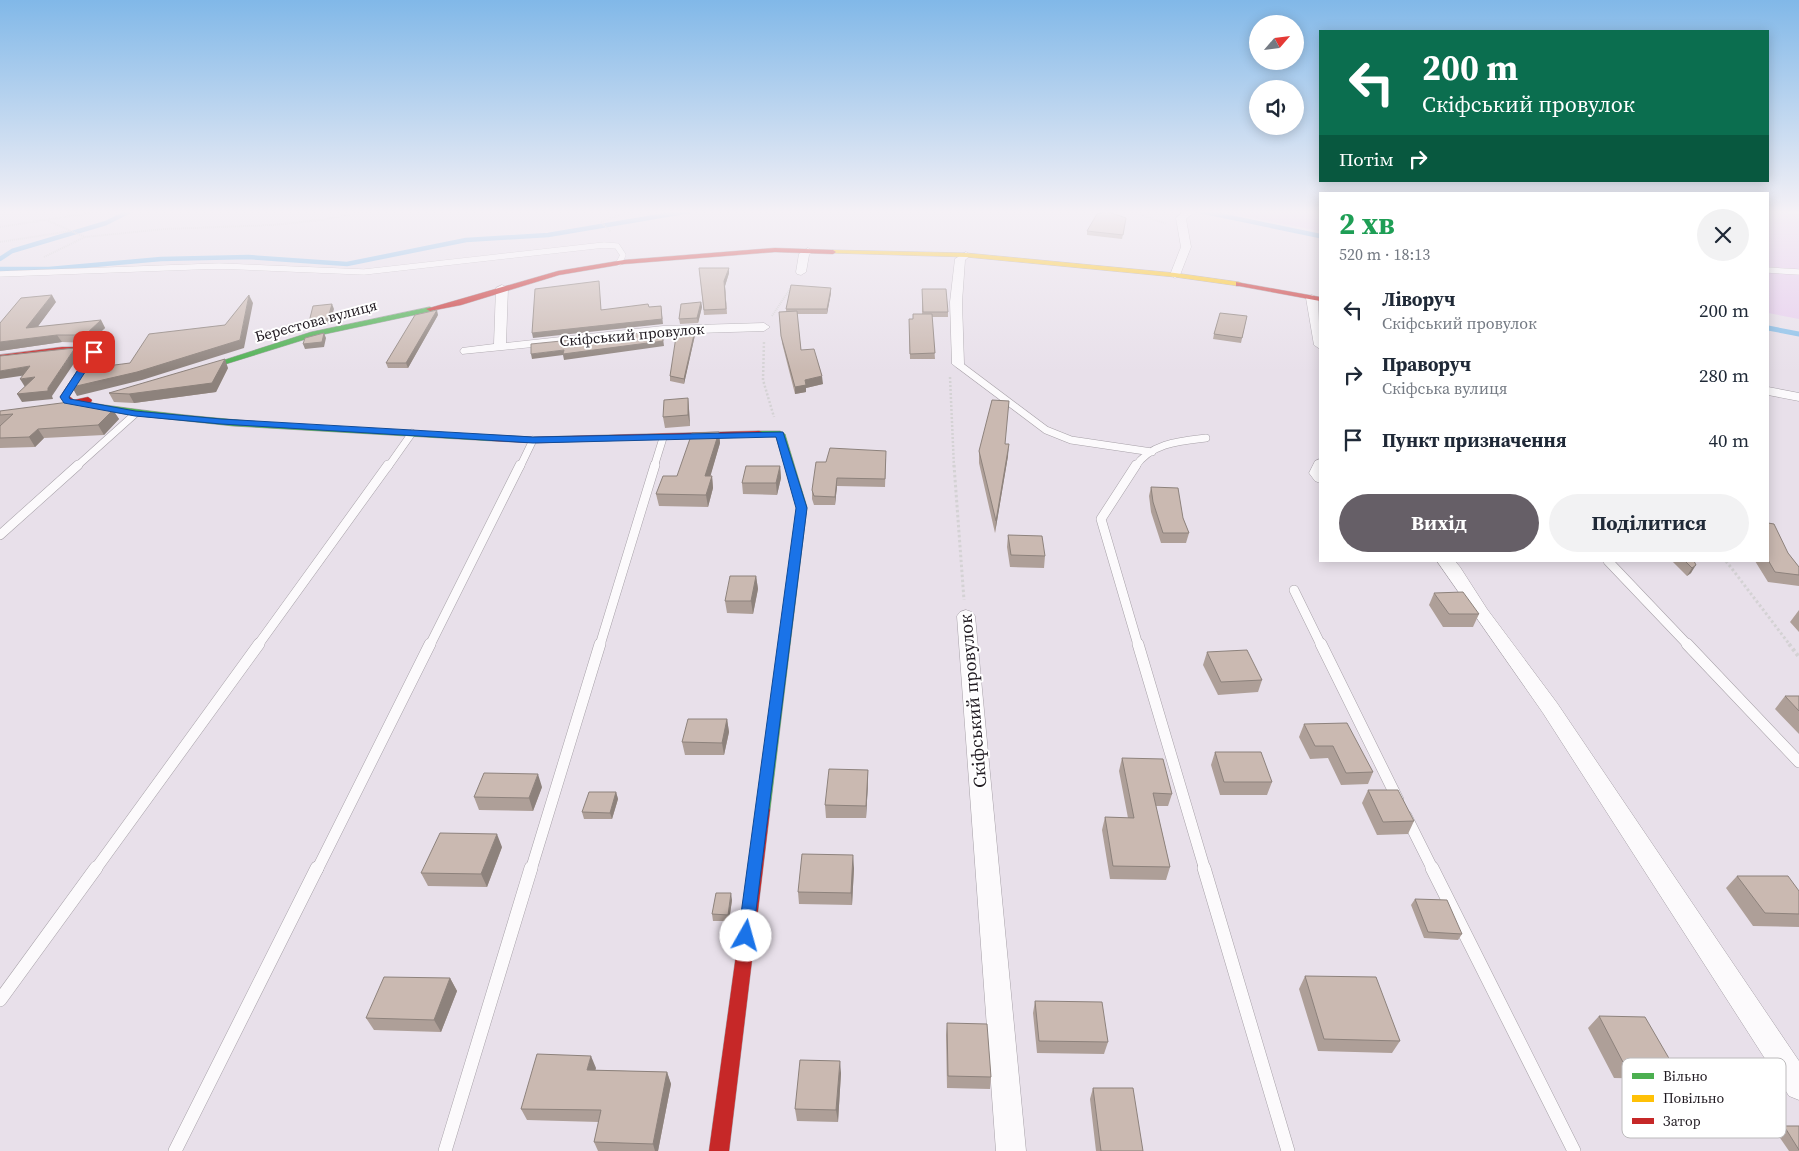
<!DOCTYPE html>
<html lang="uk">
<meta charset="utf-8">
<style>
:root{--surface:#fff;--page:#f2f2f3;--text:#1f2937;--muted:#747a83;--accent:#665f67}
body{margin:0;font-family:"Source Serif 4",serif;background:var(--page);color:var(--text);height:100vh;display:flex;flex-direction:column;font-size:19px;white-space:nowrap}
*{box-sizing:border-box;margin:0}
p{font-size:16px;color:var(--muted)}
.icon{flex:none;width:28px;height:28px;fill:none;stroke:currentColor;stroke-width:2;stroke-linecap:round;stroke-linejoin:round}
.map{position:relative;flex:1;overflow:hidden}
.panel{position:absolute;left:1319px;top:192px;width:450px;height:370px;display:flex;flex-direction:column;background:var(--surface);border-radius:0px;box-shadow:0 2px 12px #0003}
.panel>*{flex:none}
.hud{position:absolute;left:1319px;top:30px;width:450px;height:152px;border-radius:0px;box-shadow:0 2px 12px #0003;background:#0b6e4f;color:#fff;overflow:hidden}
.needle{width:32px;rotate:62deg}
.controls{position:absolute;left:1249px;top:15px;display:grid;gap:10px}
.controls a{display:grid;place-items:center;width:55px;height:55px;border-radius:50%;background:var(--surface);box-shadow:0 2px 12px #0003;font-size:25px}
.pin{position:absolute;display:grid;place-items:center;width:42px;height:42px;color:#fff;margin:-21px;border-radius:10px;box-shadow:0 2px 8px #0006}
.me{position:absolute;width:55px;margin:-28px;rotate:7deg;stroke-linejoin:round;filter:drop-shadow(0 0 4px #0008)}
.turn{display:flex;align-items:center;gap:18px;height:105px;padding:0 20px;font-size:22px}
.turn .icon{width:65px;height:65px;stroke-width:2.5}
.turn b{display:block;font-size:35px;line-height:42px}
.then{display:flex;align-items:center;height:48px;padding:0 20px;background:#0003;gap:10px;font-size:19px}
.round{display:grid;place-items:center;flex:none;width:52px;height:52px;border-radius:26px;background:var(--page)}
.headline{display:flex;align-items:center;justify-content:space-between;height:85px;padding:0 20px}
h1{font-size:30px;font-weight:700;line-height:38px;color:#1e9e55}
.primary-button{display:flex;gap:10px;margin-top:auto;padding:10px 20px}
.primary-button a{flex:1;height:58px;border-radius:30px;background:var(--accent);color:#fff;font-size:20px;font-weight:700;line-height:58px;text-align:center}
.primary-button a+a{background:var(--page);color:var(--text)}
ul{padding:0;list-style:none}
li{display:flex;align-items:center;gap:15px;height:65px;padding:0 20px}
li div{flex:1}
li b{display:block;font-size:19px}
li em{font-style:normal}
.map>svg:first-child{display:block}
</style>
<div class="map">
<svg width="1799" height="1151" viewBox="0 0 1799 1151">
<rect width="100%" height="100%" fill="#e8e0ea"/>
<path fill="#e6cced" d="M1214,211h106v20l-105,-20z
M1768,211h31v108l-31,-6z"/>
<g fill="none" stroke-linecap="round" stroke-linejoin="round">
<path stroke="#87bfe9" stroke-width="4.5" d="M1200,211l120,25
M0,259l12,-8 94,-28 24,-12
M0,269h49l112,-10 87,-2 99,7 119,-24 82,-5 142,-24"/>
<path stroke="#87bfe9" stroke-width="5" d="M1768,328l31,6"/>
<defs>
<path id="lane-far4" d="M1791,211l8,1
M1768,270l31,2
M0,274l219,-8 145,6 240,-27 13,1 6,9 -4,8"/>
<path id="lane-far3" d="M958,364l88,66 25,10 81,12
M76,467l59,-53
M388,467l24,-34
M520,467l13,-27
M654,467l9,-29
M1135,467c16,-24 45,-26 71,-29"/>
<path id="lane-far2" d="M1136,465l-35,54 37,126
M0,535l78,-70
M1608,561l80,84
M1294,590l27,55
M258,645l130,-180
M430,645l90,-180
M600,645l55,-180"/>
<path id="lane-far1" d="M1138,644l67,226
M1321,644l77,156
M1687,644l112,118
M1406,816l27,54
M95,870l164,-226
M317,870l113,-226
M531,870l69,-226"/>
<path id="lane" d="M1204,868l84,283
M1432,868l142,283
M0,1000l96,-132
M175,1151l142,-283
M445,1151l86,-283"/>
<path id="street" d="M1184,211h11l-9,8 5,28 -11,28 -5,3 -5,-3 11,-28 -5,-29z
M808,248l5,3 -4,4 -3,17 -5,3 -4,-1 -1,-2 3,-18z
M966,252l5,3 -6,5 -3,42 2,62 -6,4 -6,-4 -2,-62 5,-43z
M502,285l6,3 -2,55 157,-17 101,-3 6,4 -6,4 -101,3 -201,20 -2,-3 2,-3 32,-4 2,-56z
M1312,295l6,3 2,51 -6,-4 -8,-47z
M1768,387l31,6v8l-31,-6z
M1320,459v24l-5,-2 -6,-8 6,-12z
M1437,561h18l5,6 27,42 70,94 242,358v39l-10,-4 -246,-383z
M966,610l6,2 3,4 51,535h-30l-39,-535 3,-4z"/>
<path id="fast" d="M430,307l4,2 -1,2 -117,25 -119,37 -3,1 -4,-3 121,-39z
M79,401c137,22 275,27 414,34l5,3 -5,3 -260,-15 -103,-11 -54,-9 -1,-2z
M759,431h21l5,3 22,73 -37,303 -2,4 -5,2 -5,-2 -2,-4 41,-303 -21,-70 -20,-1v-4z"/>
<path id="slow" d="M833,250l133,3 209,20 64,9 4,2 -4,2 -64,-9 -209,-20 -135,-4 -1,-1z"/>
<path id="jam" d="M775,248l58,2 3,2 -3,2 -58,-2 -151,12 -65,11 -98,30 -31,6 -4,-2 132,-38 66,-11z
M1236,282l84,15v4l-81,-15h-3z
M62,347h30l6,5 -29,44 5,4 14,-3 4,3 -1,2 -19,4 -12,-9 30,-46h-28l-62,8v-4z
M759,431l3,1v4l-229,7 -40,-2 -5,-3 5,-3 40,2z
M763,804l5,2 2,4 -41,341h-20l47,-341 2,-4z"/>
</defs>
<use href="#lane-far4" stroke="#a7a1a8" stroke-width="6"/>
<use href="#lane-far3" stroke="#a7a1a8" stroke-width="8"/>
<use href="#lane-far2" stroke="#a7a1a8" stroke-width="10"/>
<use href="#lane-far1" stroke="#a7a1a8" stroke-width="12"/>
<use href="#lane" stroke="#a7a1a8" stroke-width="14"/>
<use href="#street" stroke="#a7a1a8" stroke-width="1"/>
<use href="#fast" stroke="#a7a1a8" stroke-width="1"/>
<use href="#slow" stroke="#a7a1a8" stroke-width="1"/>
<use href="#jam" stroke="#a7a1a8" stroke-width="1"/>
<path stroke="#d4d2d4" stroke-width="2" stroke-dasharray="1 1" stroke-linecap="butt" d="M1131,211l35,13
M48,221l37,16
M601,222l10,10
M601,222l29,-11
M0,227l103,-16
M0,242l71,-11
M44,257l41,-20 80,-8 108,-4 48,-5 48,-9
M772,316l20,-30"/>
<path stroke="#d4d2d4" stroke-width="2.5" stroke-dasharray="2 2" stroke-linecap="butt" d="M764,342l-1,38 11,37
M950,377l4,90"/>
<path stroke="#d4d2d4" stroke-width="3" stroke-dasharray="2.5 2.5" stroke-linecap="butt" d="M954,465l10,135
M1726,561l64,84"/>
<path stroke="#d4d2d4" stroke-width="4" stroke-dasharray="3 3" stroke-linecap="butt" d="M1789,644l10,13"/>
<use href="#lane-far4" stroke="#fcfafc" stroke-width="5.5"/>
<use href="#lane-far3" stroke="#fcfafc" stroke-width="7"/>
<use href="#lane-far2" stroke="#fcfafc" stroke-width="9"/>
<use href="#lane-far1" stroke="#fcfafc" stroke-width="11"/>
<use href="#lane" stroke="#fcfafc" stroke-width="13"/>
<use href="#street" fill="#fcfafc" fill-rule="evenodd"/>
<use href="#fast" fill="#4caf50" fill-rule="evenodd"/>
<use href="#slow" fill="#ffc107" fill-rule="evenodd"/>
<use href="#jam" fill="#c62828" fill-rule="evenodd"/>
</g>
<path fill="#ae9f98" d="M1126,218l-4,21 -35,-4v-4z
M699,268l30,5 -4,13 2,28 -23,1z
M831,288v5l-4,21h-30l4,36 22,34 -17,4v4l-11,2 -13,-51 -3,-31h7v-3z
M922,289l26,23v5h-16l3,42h-25l-1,-40h4l9,-5z
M56,302l-19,25 64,-7 4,8 -16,15 -27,-1 -62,9v-28z
M701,302l1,5 -4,16 -18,1 -1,-5z
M438,315l-30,53h-20l-2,-5z
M1247,316l-6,27 -28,-4 1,-5z
M695,330v5l-11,49 -14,-3v-5z
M228,368l-12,24 -82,11 -20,-1 -5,-9z
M688,398l1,11 1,17 -25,2 -2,-11z
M113,410l6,9 -15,16 -60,3 -9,9 -35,1v-37z
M719,432l1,11 -10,33h2l1,12 -5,19 -49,-1 -3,-12 21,-18z
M1005,444l3,12 -13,77 -16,-70v-12z
M886,459l-1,28 -48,-1 -2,19h-21l-2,-6v-9l14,-28z
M780,466l1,12 -4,17 -34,-1 -1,-11z
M1151,487l32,31 6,15 -3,10h-25l-10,-31 -2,-16z
M1768,523l20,30 11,14v19l-31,-4 -13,-21h13z
M1008,535l37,21 -1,12 -34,-1 -3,-20z
M1672,561h22l-3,12 -4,3z
M756,576l2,13 -5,25 -26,-1 -2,-12z
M1434,593l45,21 -6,13h-30l-14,-22z
M1799,610v22l-9,-10z
M1207,652l55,28 -4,12 -40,3 -15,-30z
M1785,696h14v38l-24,-25z
M727,719l2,13 -5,23h-39l-3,-13z
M1304,724l69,48 -5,12 -27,1 -13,-27 -18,1 -11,-22z
M1215,752l57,30 -5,13h-47l-9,-30z
M1122,758l50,36 -4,12h-12l14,61 -4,13 -56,-1 -8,-49 3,-13 23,1 -9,-47z
M868,770v13l-2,35h-40l-1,-13z
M542,787l-9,24 -54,-1 -5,-13z
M1368,790l46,31 -6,13 -31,1 -15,-32z
M616,792l2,7 -6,20h-28l-2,-7z
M502,847l-15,40 -59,-1 -7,-13z
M854,868l-2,37 -53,-1 -1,-12z
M1737,876l62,15v36l-46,-1 -27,-38z
M1415,899l47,35 -4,6 -34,-2 -13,-33z
M732,900l-3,21h-16l-1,-7z
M1305,976l95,65 -8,12 -74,-2 -19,-62z
M450,978l7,13 -16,41 -67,-2 -8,-12z
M1035,1001l73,41 -4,12 -67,-1 -4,-40z
M1599,1016l75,51 -12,12 -48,-1 -26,-50z
M947,1023l44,54 -1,12 -43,-1 -1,-53z
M596,1068l-1,2 72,2 4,12 -13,67h-60l-4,-9 5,-20 -72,-2 -6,-11z
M841,1073l-3,49 -41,-1 -2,-12z
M1093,1088l50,63h-47l-6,-52z
M1784,1126h15v25h-10l-13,-19z"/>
<path fill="#8d827c" d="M729,268v5l-4,13 2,28 -3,-33z
M831,288v5l-4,21v-5z
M52,295l4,7 -25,34 -5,-8z
M249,295l4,8 -9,45 -102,32 -65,16 -5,-9 168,-47z
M701,302l1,5 -4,16 -1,-5z
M332,304l2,5 -4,14 -19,4 -2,-5z
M661,306l2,18 -130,14 -1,-5z
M437,310l1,5 -30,53 -2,-5z
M101,320l4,8 -16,15 -4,-8z
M695,330v5l-11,49v-5z
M662,331l2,15 -100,14 -1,-5 -31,4 -1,-5 33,-4z
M324,333l2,5 -2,9 -19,2 -2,-5z
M57,335l5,7 -62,9v-9z
M75,348l4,8 -27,40 1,3 -31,3 -5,-8 31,-6z
M225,359l3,9 -12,24 -82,11 -5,-9z
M30,366l4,8 -34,5v-8z
M822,376l1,8 -17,4v4l-11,2v-7l10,-7z
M35,377l-10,10 -5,-8z
M688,398l1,11 1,17 -2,-11z
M113,410l6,9 -15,16 -6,-10z
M38,429l6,9 -9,9 -6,-10z
M719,432l1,11 -13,45 -2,-12z
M1009,444l-1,12 -13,77 1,-12z
M780,466l1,12 -4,17 -1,-12z
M712,476l1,12 -5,19 -2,-12z
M837,478v8l-2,19v-8z
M1696,565l-5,8 -4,3 5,-8z
M756,576l2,13 -5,25 -2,-13z
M727,719l2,13 -5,23 -2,-12z
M868,770v13l-2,35v-12z
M538,774l4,13 -9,24 -4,-13z
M616,792l2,7 -6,20 -2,-6z
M497,834l5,13 -15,40 -6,-13z
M853,855l1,13 -2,37 -1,-12z
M731,893l1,7 -3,21 -1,-6z
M450,978l7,13 -16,41 -7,-12z
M591,1056l5,12 -4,14 -5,-12z
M840,1061l1,12 -3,49 -2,-12z
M667,1072l4,12 -13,67h-3l-2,-7z"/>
<path fill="#cab9b1" stroke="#8d827c" d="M1106,211l20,7 -3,17 -36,-4 10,-17z
M699,268h30l-5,13 2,28 -22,1z
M599,281l2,29 47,-6 1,3 12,-1 1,13 -130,14 3,-44z
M791,285l40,3 -4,21h-41z
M922,289h24l2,23h-25z
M52,295l-26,33 75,-8 -16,15h-28l-57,7v-19l21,-25z
M249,295l-9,45 -103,32 -65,15 12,-18 46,-6 19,-29 76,-9z
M701,302l-4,16 -18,1 2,-15z
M332,304l-4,14 -19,4 4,-16z
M437,310l-31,53h-20l29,-48z
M797,311l4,39 13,-1 8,27 -17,4 1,5 -11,2 -14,-51 -2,-24z
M1220,313l27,3 -5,22 -28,-4z
M913,314h19l3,39 -25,1 -1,-35h4z
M677,330h18l-11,49 -14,-3z
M662,331l1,10 -100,13 1,-4 -33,4v-10z
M324,333l-2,9 -19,2 2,-6z
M75,348l-27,40v3l-31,3 18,-17 -15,2 10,-13 -30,5v-15z
M225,359l-13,24 -83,11 -20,-1z
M688,398v17l-25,2 1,-17z
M992,400l17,1 -4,43h4l-13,77 -17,-70z
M69,402l44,8 -15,15 -60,4 -9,8 -29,1v-12l13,-12 -13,1v-4z
M719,432l-14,44h7l-6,19 -50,-1 7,-18h14l15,-43z
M830,448l56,3 -1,28 -48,-1 -2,19 -21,-1 -2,-6 4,-28h10z
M746,466h34l-4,17h-34z
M1151,487l27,1 5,30 6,15h-26l-10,-31z
M1768,523l6,1 14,29 11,14v8l-24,-3 -7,-12z
M1008,535l34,1 3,20 -34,-1z
M1685,561h9l2,4 -4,3z
M730,576h26l-5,25h-26z
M1463,592l16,22h-30l-15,-21z
M1247,650l15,30 -41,2 -14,-30z
M1785,696h14v15z
M688,719h39l-5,24 -40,-1z
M1347,723l26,49 -27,1 -13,-27h-18l-11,-22z
M1215,752h46l11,30h-48z
M1122,758l41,1 9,35 -19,-1 17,74 -57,-1 -8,-49 29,1z
M829,769l39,1 -2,36 -41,-1z
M484,773l54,1 -9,24 -55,-1z
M1368,790h30l16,31 -31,1z
M589,792h27l-6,21 -28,-1z
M440,833l57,1 -16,40 -60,-1z
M802,854l51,1 -2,38 -53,-1z
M1737,876h51l11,15v23l-34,-1z
M716,893h15l-3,22 -16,-1z
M1415,899l32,1 15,34 -34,-2z
M1305,976l71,1 24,64 -76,-2z
M384,977l66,1 -16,42 -68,-2z
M1035,1001l67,1 6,40 -69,-1z
M1599,1016l46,1 29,50 -49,-1z
M947,1023l40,1 4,53 -43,-1z
M537,1054l54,2 -4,14 80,2 -14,72 -59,-2 7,-32 -80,-1z
M800,1060l40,1 -4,49 -41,-1z
M1093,1088h40l10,63h-42z
M1784,1126h15v24z"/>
<linearGradient id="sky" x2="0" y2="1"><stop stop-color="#81b8e8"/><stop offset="0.57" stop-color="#f5f1f6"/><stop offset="1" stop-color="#f5f1f6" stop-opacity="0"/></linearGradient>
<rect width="1799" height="372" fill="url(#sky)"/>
<path fill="#1a73e8" stroke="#114b97" d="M94,349l4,3 -29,45 1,2 65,12 86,8 312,18 250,-5 24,76 -55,434 -6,2 -5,-2 -3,-6 58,-428 -20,-71 -243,6 -312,-19 -86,-8 -71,-13 -4,-6 31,-47z"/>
<g text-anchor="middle" stroke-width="4" stroke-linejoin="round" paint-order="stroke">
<g font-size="15" fill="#201a21" stroke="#fff">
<text transform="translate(316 321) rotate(-15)" y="5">Берестова вулиця</text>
<text transform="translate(632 335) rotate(-5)" y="5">Скіфський провулок</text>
</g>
<g font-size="18" fill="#201a21" stroke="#fff">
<text transform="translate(973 701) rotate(-95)" y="6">Скіфський провулок</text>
</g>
</g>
<rect x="1622" y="1058" width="164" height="80" rx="8" fill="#fff" stroke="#bcbabc" stroke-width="1"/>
<rect x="1632" y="1073" width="22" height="6" fill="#4caf50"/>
<rect x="1632" y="1095" width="22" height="7" fill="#ffc107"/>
<rect x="1632" y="1118" width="22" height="6" fill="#c62828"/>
<g font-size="14" fill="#201a21">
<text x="1663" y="1081">Вільно</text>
<text x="1663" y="1103">Повільно</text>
<text x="1663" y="1126">Затор</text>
</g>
</svg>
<div class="controls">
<a><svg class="needle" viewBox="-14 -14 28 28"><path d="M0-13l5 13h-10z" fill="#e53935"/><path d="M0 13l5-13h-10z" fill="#747a83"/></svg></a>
<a><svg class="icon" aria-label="sound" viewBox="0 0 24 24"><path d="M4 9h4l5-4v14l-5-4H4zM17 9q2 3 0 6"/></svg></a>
</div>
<div class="pin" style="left:94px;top:352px;background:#d93025"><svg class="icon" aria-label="arrive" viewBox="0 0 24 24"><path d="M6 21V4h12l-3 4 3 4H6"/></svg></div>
<svg class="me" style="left:746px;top:936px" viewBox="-20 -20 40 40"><circle r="19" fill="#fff"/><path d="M0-13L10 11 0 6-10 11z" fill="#1a73e8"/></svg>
<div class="hud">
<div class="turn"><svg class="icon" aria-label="left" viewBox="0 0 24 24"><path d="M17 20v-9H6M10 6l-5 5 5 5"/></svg><div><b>200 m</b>Скіфський провулок</div></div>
<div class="then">Потім<svg class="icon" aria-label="right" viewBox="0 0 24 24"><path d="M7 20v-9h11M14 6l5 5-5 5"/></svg></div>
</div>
<section class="panel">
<div class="headline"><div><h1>2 хв</h1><p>520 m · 18:13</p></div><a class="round"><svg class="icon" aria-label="close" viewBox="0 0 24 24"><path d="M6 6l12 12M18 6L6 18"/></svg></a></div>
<ul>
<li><svg class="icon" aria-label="left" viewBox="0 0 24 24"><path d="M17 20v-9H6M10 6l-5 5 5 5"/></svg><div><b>Ліворуч</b><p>Скіфський провулок</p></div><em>200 m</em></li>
<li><svg class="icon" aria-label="right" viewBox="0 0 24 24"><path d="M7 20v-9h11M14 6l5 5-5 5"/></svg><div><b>Праворуч</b><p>Скіфська вулиця</p></div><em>280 m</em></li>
<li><svg class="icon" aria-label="arrive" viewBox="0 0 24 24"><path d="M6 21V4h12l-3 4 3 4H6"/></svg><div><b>Пункт призначення</b></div><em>40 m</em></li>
</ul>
<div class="primary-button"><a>Вихід</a><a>Поділитися</a></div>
</section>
</div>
